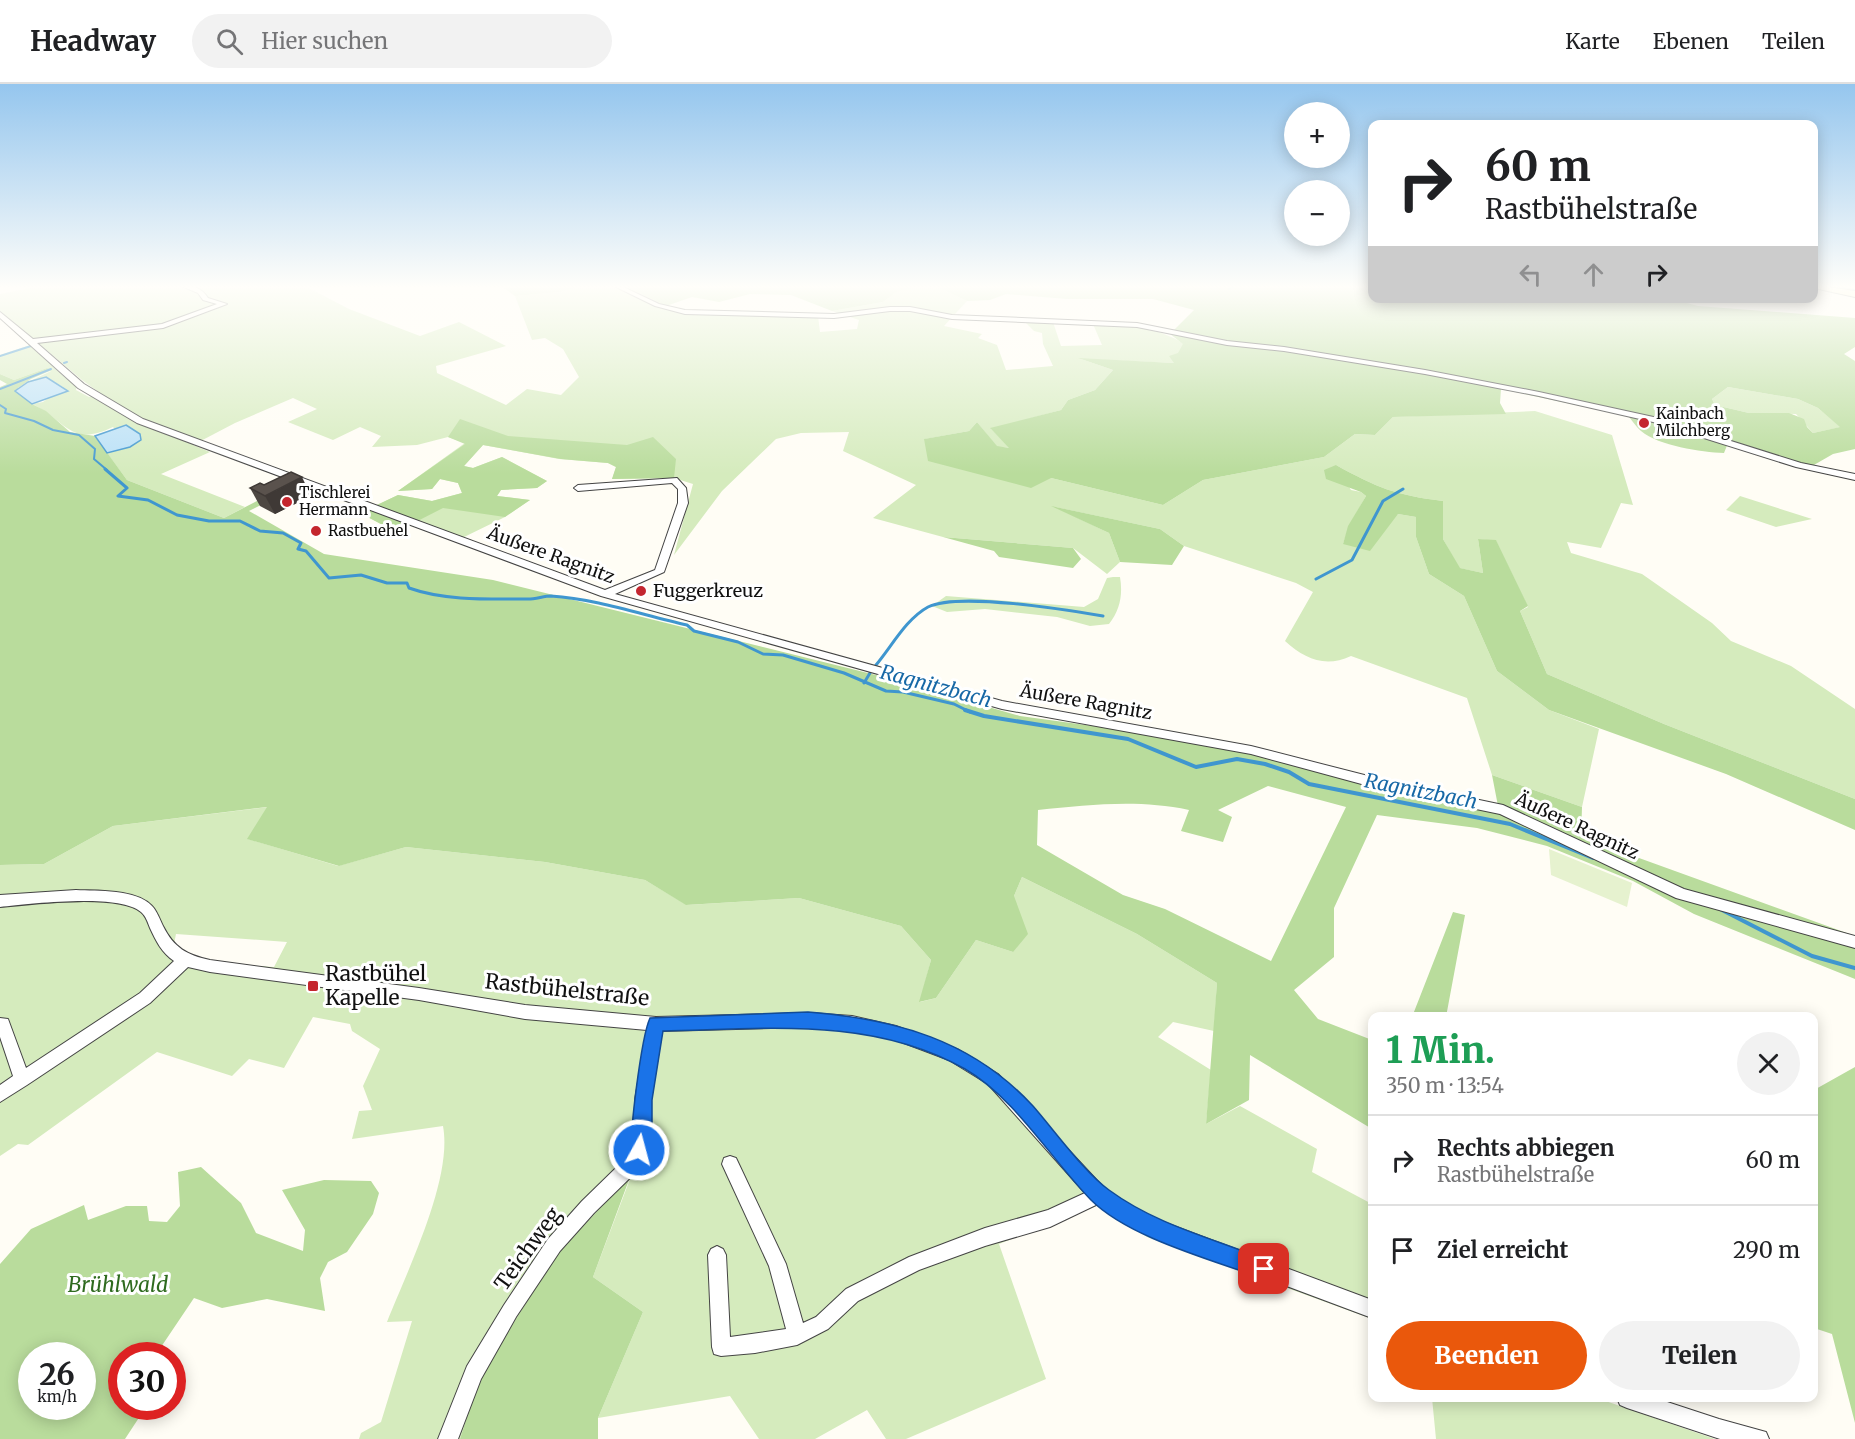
<!DOCTYPE html>
<html lang="de">
<meta charset="utf-8">
<style>
:root{--surface:#fff;--page:#f2f2f2;--text:#202124;--muted:#757577;--line:#e0e0e0;--accent:#ea580c}
body{margin:0;font-family:Merriweather,serif;background:var(--page);color:var(--text);height:100vh;display:flex;flex-direction:column;font-size:22px;white-space:nowrap}
*{box-sizing:border-box;margin:0}
p{font-size:20px;color:var(--muted)}
.icon{flex:none;width:33px;height:33px;fill:none;stroke:currentColor;stroke-width:2;stroke-linecap:round;stroke-linejoin:round}
.map{position:relative;flex:1;overflow:hidden}
.details{position:absolute;left:1368px;top:928px;width:450px;height:390px;display:flex;flex-direction:column;background:var(--surface);border-radius:12px;box-shadow:0 3px 15px #0003}
.details>*{flex:none}
.guide{position:absolute;left:1368px;top:36px;width:450px;height:183px;border-radius:12px;box-shadow:0 3px 15px #0003;background:#fff;color:var(--text);overflow:hidden}
.fabs{position:absolute;left:1284px;top:18px;display:grid;gap:12px}
.fabs a{display:grid;place-items:center;width:66px;height:66px;border-radius:50%;background:var(--surface);box-shadow:0 3px 15px #0003;font-size:30px}
.speed{position:absolute;left:18px;top:1258px;display:flex;gap:12px;font-size:30px;font-weight:700;text-align:center}
.speed>*{display:grid;place-content:center;width:78px;height:78px;border-radius:50%;background:var(--surface);box-shadow:0 3px 15px #0003;line-height:1}
.speed small{font-size:15px;font-weight:400}
.speed .limit{border:9px solid #d22;background:#fff;color:#111}
.pin{position:absolute;display:grid;place-items:center;width:51px;height:51px;color:#fff;margin:-26px;border-radius:12px;box-shadow:0 3px 9px #0006}
.me{position:absolute;width:66px;margin:-33px;rotate:7deg;stroke-linejoin:round;filter:drop-shadow(0 0 4px #0008)}
.turn{display:flex;align-items:center;gap:21px;height:126px;padding:0 18px;font-size:27px}
.turn .icon{width:78px;height:78px;stroke-width:2.5}
.turn b{display:block;font-size:42px;line-height:51px}
.lanes{display:flex;align-items:center;height:57px;padding:0 18px;background:#0003;justify-content:center;gap:30px;direction:ltr}
.lanes .off{opacity:.35}
.round{display:grid;place-items:center;flex:none;width:63px;height:63px;border-radius:32px;background:var(--page)}
.headline{display:flex;align-items:center;justify-content:space-between;height:102px;padding:0 18px}
h1{font-size:36px;font-weight:800;line-height:45px;color:#1e9e55}
.primary-button{display:flex;gap:12px;margin-top:auto;padding:12px 18px}
.primary-button a{flex:1;height:69px;border-radius:36px;background:var(--accent);color:#fff;font-size:24px;font-weight:800;line-height:69px;text-align:center}
.primary-button a+a{background:var(--page);color:var(--text)}
ul{padding:0;list-style:none}
li{display:flex;align-items:center;gap:18px;height:90px;padding:0 18px;border-top:2px solid var(--line)}
li div{flex:1}
li b{display:block;font-size:22px}
li em{font-style:normal}
header{display:flex;align-items:center;gap:36px;box-sizing:border-box;height:84px;padding:0 30px;background:var(--surface);border-bottom:2px solid var(--line)}
header strong{font-size:28px}
nav{display:flex;gap:33px;margin-inline-start:auto;font-size:21px}
.search{width:420px;height:54px;background:var(--page);display:flex;align-items:center;gap:15px;box-sizing:border-box;padding:0 21px;border-radius:33px;color:var(--muted);font-size:22px}
.map>svg:first-child{display:block}
</style>
<header>
<strong>Headway</strong>
<div class="search"><svg class="icon" aria-label="search" viewBox="0 0 24 24"><circle cx="10" cy="10" r="6"/><path d="M15 15l6 6"/></svg>Hier suchen</div>
<nav><a>Karte</a><a>Ebenen</a><a>Teilen</a></nav>
</header>
<div class="map">
<svg width="1855" height="1355" viewBox="0 0 1855 1355">
<rect width="100%" height="100%" fill="#fffdf5"/>
<path fill="#d5ebbd" fill-rule="evenodd" d="M46,201h257l46,24 71,27 39,-14 47,24 -70,20 1,7 69,32 21,-16 34,6 18,-18 -16,-28 -18,-11 -13,2 -17,-44 45,-4 25,-7h38l43,21 19,4 133,6 2,16 37,-3 2,-9 -27,-9 51,-9 12,-10 30,-7h8l34,16 -23,25 38,8 -4,4 19,7 9,25 47,-4 -10,-22 -1,-11 -8,-2 -10,-10 29,1 8,24 41,-1 -9,-21c31,2 64,2 91,20l-9,19 -94,-4 32,11 -18,20 -27,10 -7,10 -70,19 19,19 -13,-1 -20,-25 -8,9 -44,8 126,39 112,27 40,-25 121,-23 31,-23 20,1 18,-18 142,-6 77,24 21,70 -12,-2 -20,45 -34,-6 4,11 71,21 70,49 19,18 60,25 64,43v90l-191,-75 -117,-50 -27,-63 8,-4 -32,-66 -18,-2 5,34 -24,-5 -16,-29v-38c-48,-6 -65,-13 -107,-36l15,25 10,2 5,4 -17,30 -6,18 55,-30 18,3v20l13,37 35,22 33,75 52,39 50,19 -17,78 -90,-32 -25,-77 -116,-42c-26,12 -46,3 -66,-15l28,-49 -17,-9 -112,-37 -24,-17 -105,-22 54,26 11,29 -13,12 -34,-26 -130,-11 -70,-19 43,-33 -73,-34 6,-19 -48,1 -25,6 -54,52 -48,64 19,-71 -19,-6 -62,1 4,-12 -8,-4 -49,-4 -76,-14 -19,21 9,2 29,-11 45,24 -10,7 -36,2 -4,6 33,4 -25,17 -45,22 -46,-16 -18,9 -36,-19 38,-18 34,6 30,-8 -4,-10 -18,-4 -8,10 -34,2 67,-48 -17,-6 -31,8 -45,2 9,-11 -21,-9 -27,13 -45,-18 29,-13 -24,-11 -58,25 -42,22 17,7 -49,22 84,33 -21,11 -97,-38 -20,-27 23,-6 -17,-20c-43,21 -47,-7 -81,-23l11,-2 20,-15 -17,-10 -18,5 23,-11 -4,-3 -33,12 -14,-6v-19l33,-11 29,26 -2,3 16,13v4l13,7 11,-4 -18,-13 -82,-69v-17z
M1728,303l70,12 20,9 23,19 -28,6 -17,-19 -47,-1 -34,-8 -3,-6z
M1740,412l72,23 -36,8 -50,-17z
M1113,493h7c3,18 0,33 -11,47l-19,2 -33,-9 -72,-8 -38,3 -15,-6 14,-10 138,11 14,-8 9,-21z
M268,723l-20,32 90,27 68,-19 139,15 100,18 42,25 112,-7 102,28 30,34 -11,42 16,-4 40,-58 37,12 1,-56 8,-19 115,57 80,49 -3,48 -41,-9 -15,15 53,33 -5,54 34,-18 77,43 -5,23 60,32v115l-225,-82 -48,-32 -100,39 47,135 -140,60h-20l-19,-29 -52,29h-56l-29,-43 -132,22 45,-106 -50,-35 37,-98 -151,200 -19,60h-101l2,-6 20,-11 31,-101 -25,1c20,-51 66,-143 56,-196l-91,13 7,-28 13,-1 -9,-24 17,-37 -28,-18 -2,-7 -37,-7 -29,51 -35,-9 -17,17 -75,-24 -129,93 -10,-1 -18,12v-291l44,-1 69,-38zM176,850l111,8 -13,25c-27,-2 -82,-2 -100,-23zM459,913l76,11 124,24 -141,-15 -64,-10z
M1432,1314h165l118,41h-279z"/>
<path fill="#b9dc9c" fill-rule="evenodd" d="M500,201h85l-25,7 -45,4z
M623,201h302l-29,7 -13,10 -51,9 -41,-16 -41,-1 -31,8 -27,-5 -26,9z
M933,201h439v13h296l30,8 157,12v29l-11,7 11,7v88l-22,5 -26,15 -79,-26 -4,10c-23,-1 -65,-7 -83,-22 -5,-4 -9,-11 -13,-15l-127,-27 -1,14 6,11 -113,3 -18,18 -20,-1 -31,23 -121,23 -40,25 -112,-27 -20,10 -103,-27 -4,-22 45,-8 8,-9 20,24 12,2 -19,-20 71,-18 7,-10 27,-10 18,-20 -35,-12 96,5 -5,-7 9,-3 5,-9 -13,-10 24,-24 -41,-11h-86l-61,-5 -16,6 -23,1zM1728,303l70,12 20,9 22,19 -27,6 -6,-6 -3,-8 -15,-6h-40l-34,-8 -3,-6z
M47,284l5,2 -21,9 -13,9 14,16 14,7 24,21 25,4 32,44 97,38 68,-35 6,3 -49,25 75,43 169,26 395,98 132,38 248,34 123,33 107,23 -6,-31 90,32 -1,30 274,99v43l-161,-65 -61,-33 -86,-35 -70,-18 -100,-13 -43,93v49l-40,33 24,29 54,21v89l-122,-74 -1,45 -43,24 11,-141 -80,-49 -115,-57 -8,19 14,38 -15,18 -37,-12 -40,58 -17,4 12,-42 -30,-34 -102,-28 -113,7 -41,-25 -100,-18 -139,-15 -67,19 -92,-27 20,-32 -154,19 -69,38 -44,1v-478l7,-3 -7,-4v-6l14,6zM1268,702l78,21 -75,154 -106,-52 -42,-14 -86,-50 1,-35c51,-5 99,-11 151,0l-8,21 42,11 9,-25 -14,-7z
M460,335l48,17 119,9 26,-8 23,22 -2,19 -62,1 4,-12 -8,-4 -47,-4 -78,-14 -19,21 9,2 29,-11 45,24 -10,7 -36,2 -4,6 33,4 -25,17 -62,-9 -47,24 -36,-19 38,-18 34,6 30,-8 -4,-10 -18,-4 -8,10 -34,2 67,-47 -17,-7z
M1336,381c42,23 59,30 107,36v38l17,29 23,5 -5,-34 18,1 32,66 -8,5 27,63 117,50 191,75v31l-129,-56 -177,-64 -52,-39 -33,-75 -35,-22 -13,-37v-20l-18,-3 -28,37 -27,-7 5,-18 18,-30 -5,-4 -35,-13 -2,-9z
M1051,422l109,23 24,17 -12,19 -52,-3 -11,-29z
M943,453l130,11 8,11 -8,9 -74,-11 -5,-6z
M1453,828l12,3 -19,102h-34z
M1855,983v356l-23,-89 -18,-6v-238z
M201,1083l40,36 15,30 47,18 2,-21 -23,-40 42,-10 47,1 8,12 -6,21 -26,38 -19,10 -8,16 5,33 -58,-12 -45,9 -28,-10 -35,52v6h-37v51h24l-21,32h-125v-175l31,-35 53,-24 4,15 38,-14h21l2,15 18,1 13,-16 -2,-34zM32,1272h50v51h-50z
M630,1093l-37,100 50,35 -45,106v21h-138l19,-60 77,-124z"/>
<path fill="#e6f2cf" d="M1549,765l83,34 -5,24 -76,-32z"/>
<path fill="#b9e0f7" stroke="#3f96cf" stroke-width="1.5" d="M46,293l22,14 -36,13 -17,-13 13,-9z
M126,341l14,9 1,6 -11,7 -23,6 -12,-17z"/>
<g fill="none" stroke-linecap="round" stroke-linejoin="round">
<path stroke="#3f96cf" stroke-width="2" d="M1827,201l28,5
M1229,205l6,-4
M0,272l31,-10
M64,279l3,-1
M0,305l51,-20
M0,321l6,4 -1,4 29,8 19,9 26,5 16,14 -1,10 13,11"/>
<path stroke="#3f96cf" stroke-width="3" d="M105,385l22,19 -9,8 30,4 29,15 32,6h31l20,10 23,2 18,10 -3,6 8,2 23,27 32,-3 26,8h20l2,5c36,13 81,11 119,11 8,0 16,-3 23,-3 47,3 91,19 136,29l7,6 44,11 25,12 20,1 61,18 42,18 17,1 51,12 16,8
M1316,495l36,-19 31,-59 20,-12
M876,581c16,-19 30,-46 52,-58 30,-15 140,3 175,9
M864,599l6,-10"/>
<path stroke="#3f96cf" stroke-width="4" d="M965,626l19,6 144,23 68,28 41,-8 28,5 24,8 20,12 201,40 83,34
M1722,826l90,46 43,12"/>
<defs>
<path id="street" d="M179,201c11,-1 23,3 29,13l19,6 -64,24 -126,15 47,41 59,35 462,171 50,-20 23,-67v-14l-6,-6 -94,8 -4,-3 4,-3 99,-7 9,10 2,15 -24,69 -49,22 387,107 249,45 129,33 123,26 181,84 171,47v12l-179,-50 -176,-84 -120,-25 -129,-35 -249,-45 -401,-113 -464,-173 -59,-35 -78,-70v-6l33,27 129,-15 55,-20 -14,-4 -5,-7z
M612,201h7l40,19 26,6 149,4 56,-7h20l42,8 185,8 90,18 57,6 141,23 114,22 119,26 143,45 54,11v6l-59,-13 -143,-45 -114,-26 -114,-22 -141,-23 -57,-6 -90,-18 -185,-8 -42,-8h-20l-56,7 -149,-4 -30,-8z
M76,806c21,1 61,-1 76,16 5,5 8,14 11,20 11,22 24,29 47,34l209,28 106,17 131,12 153,-4 43,3 44,10 63,24 39,24 107,115 42,27 225,84v18l-230,-86 -44,-28 -48,23 -65,19 -66,24 -61,31 -30,28 -31,16 -42,8 -34,3 -7,-2 -2,-7 -4,-92 3,-6 6,-3 6,3 3,6 4,82 56,-8 -17,-63 -47,-102 2,-6 6,-2 6,2 50,106 17,59 13,-6 30,-28 63,-32 76,-29 63,-18 37,-17 -97,-109 -39,-24 -53,-20 -44,-10 -43,-3 -147,4 -11,69v38l-6,18 -12,19 -39,38 -34,38 -44,66 -35,62 -23,60h-20l29,-73 37,-61 44,-66 34,-38 39,-38 11,-17 3,-8v-38l12,-70 -122,-11 -106,-19 -209,-28 -22,-5 -38,36 -123,82 -27,17v-17l13,-9 -13,-39v-19l8,1 18,49 114,-75 34,-32c-12,-8 -18,-20 -24,-33 -2,-5 -4,-12 -9,-16 -23,-19 -111,-8 -141,-5v-12z
M1617,1314h38l64,21 47,13 3,7h-49l-93,-31 -7,-3z"/>
<path id="secondary" d="M1814,201l41,6v6l-41,-9z"/>
</defs>
<use href="#street" stroke="#444" stroke-width="2"/>
<use href="#secondary" stroke="#333" stroke-width="2"/>
<use href="#street" fill="#fff" fill-rule="evenodd"/>
<use href="#secondary" fill="#fff6b0" fill-rule="evenodd"/>
</g>
<path fill="#4d4742" d="M250,404l61,8 -36,18 -15,-8z"/>
<path fill="#3f3936" d="M302,393l9,19 -36,18 -10,-18z"/>
<path fill="#5a524d" stroke="#3f3936" stroke-width="1.5" d="M291,388l11,5 -37,19 -15,-8 10,-5 4,2z"/>
<linearGradient id="sky" x2="0" y2="1"><stop stop-color="#95c6ee"/><stop offset="0.52" stop-color="#fffefa"/><stop offset="1" stop-color="#fffefa" stop-opacity="0"/></linearGradient>
<rect width="1855" height="390" fill="url(#sky)"/>
<path fill="#1a73e8" stroke="#114b97" stroke-width="1.5" d="M808,928c88,7 164,28 225,94 21,24 52,67 76,84 49,36 107,49 162,72l3,7 -3,7 -7,3c-51,-19 -135,-41 -173,-79 -40,-41 -76,-102 -126,-131 -93,-53 -200,-40 -302,-38l-11,69v38l-6,19 -7,2 -6,-2c-6,-14 9,-122 17,-139z"/>
<g fill="#c4262e" stroke="#fff" stroke-width="2">
<circle cx="1644" cy="339" r="6"/>
<circle cx="287" cy="418" r="6"/>
<circle cx="316" cy="447" r="6"/>
<circle cx="641" cy="507" r="6"/>
<rect x="307" y="896" width="12" height="12" rx="3"/>
</g>
<g text-anchor="middle" stroke-width="6" stroke-linejoin="round" paint-order="stroke">
<g font-size="15" fill="#111" stroke="#fff" text-anchor="start">
<text x="1656" y="335">Kainbach<tspan x="1656" dy="17">Milchberg</tspan></text>
<text x="299" y="414">Tischlerei<tspan x="299" dy="17">Hermann</tspan></text>
<text x="328" y="452">Rastbuehel</text>
</g>
<g font-size="18" fill="#111" stroke="#fff">
<text transform="translate(551 471) rotate(20)" y="6">Äußere Ragnitz</text>
<text transform="translate(1086 618) rotate(10)" y="6">Äußere Ragnitz</text>
<text transform="translate(1577 742) rotate(25)" y="6">Äußere Ragnitz</text>
</g>
<g font-size="18" fill="#111" stroke="#fff" text-anchor="start">
<text x="653" y="513">Fuggerkreuz</text>
</g>
<g font-size="20" font-style="italic" fill="#1768a6" stroke="#fff">
<text transform="translate(936 602) rotate(15)" y="7">Ragnitzbach</text>
<text transform="translate(1421 707) rotate(11)" y="7">Ragnitzbach</text>
</g>
<g font-size="21" fill="#111" stroke="#fff" text-anchor="start">
<text x="325" y="897">Rastbühel<tspan x="325" dy="24">Kapelle</tspan></text>
</g>
<g font-size="21" fill="#111" stroke="#fff">
<text transform="translate(567 906) rotate(6)" y="7">Rastbühelstraße</text>
<text transform="translate(528 1165) rotate(-54)" y="7">Teichweg</text>
</g>
<g font-size="21" font-style="italic" fill="#2f6b1f" stroke="#fff">
<text x="118" y="1208">Brühlwald</text>
</g>
</g>
</svg>
<div class="fabs">
<a>+</a>
<a>−</a>
</div>
<div class="speed"><div>26<small>km/h</small></div><div class="limit">30</div></div>
<div class="pin" style="left:1264px;top:1185px;background:#d93025"><svg class="icon" aria-label="arrive" viewBox="0 0 24 24"><path d="M6 21V4h12l-3 4 3 4H6"/></svg></div>
<svg class="me" style="left:639px;top:1066px" viewBox="-20 -20 40 40"><circle r="17" fill="#1a73e8" stroke="#fff" stroke-width="3"/><path d="M0-11L8 9 0 5-8 9z" fill="#fff"/></svg>
<div class="guide">
<div class="turn"><svg class="icon" aria-label="right" viewBox="0 0 24 24"><path d="M7 20v-9h11M14 6l5 5-5 5"/></svg><div><b>60 m</b>Rastbühelstraße</div></div>
<div class="lanes"><svg class="icon off" aria-label="left" viewBox="0 0 24 24"><path d="M17 20v-9H6M10 6l-5 5 5 5"/></svg><svg class="icon off" aria-label="ahead" viewBox="0 0 24 24"><path d="M12 20V5M6 11l6-6 6 6"/></svg><svg class="icon" aria-label="right" viewBox="0 0 24 24"><path d="M7 20v-9h11M14 6l5 5-5 5"/></svg></div>
</div>
<section class="details">
<div class="headline"><div><h1>1 Min.</h1><p>350 m · 13:54</p></div><a class="round"><svg class="icon" aria-label="close" viewBox="0 0 24 24"><path d="M6 6l12 12M18 6L6 18"/></svg></a></div>
<ul>
<li><svg class="icon" aria-label="right" viewBox="0 0 24 24"><path d="M7 20v-9h11M14 6l5 5-5 5"/></svg><div><b>Rechts abbiegen</b><p>Rastbühelstraße</p></div><em>60 m</em></li>
<li><svg class="icon" aria-label="arrive" viewBox="0 0 24 24"><path d="M6 21V4h12l-3 4 3 4H6"/></svg><div><b>Ziel erreicht</b></div><em>290 m</em></li>
</ul>
<div class="primary-button"><a>Beenden</a><a>Teilen</a></div>
</section>
</div>
